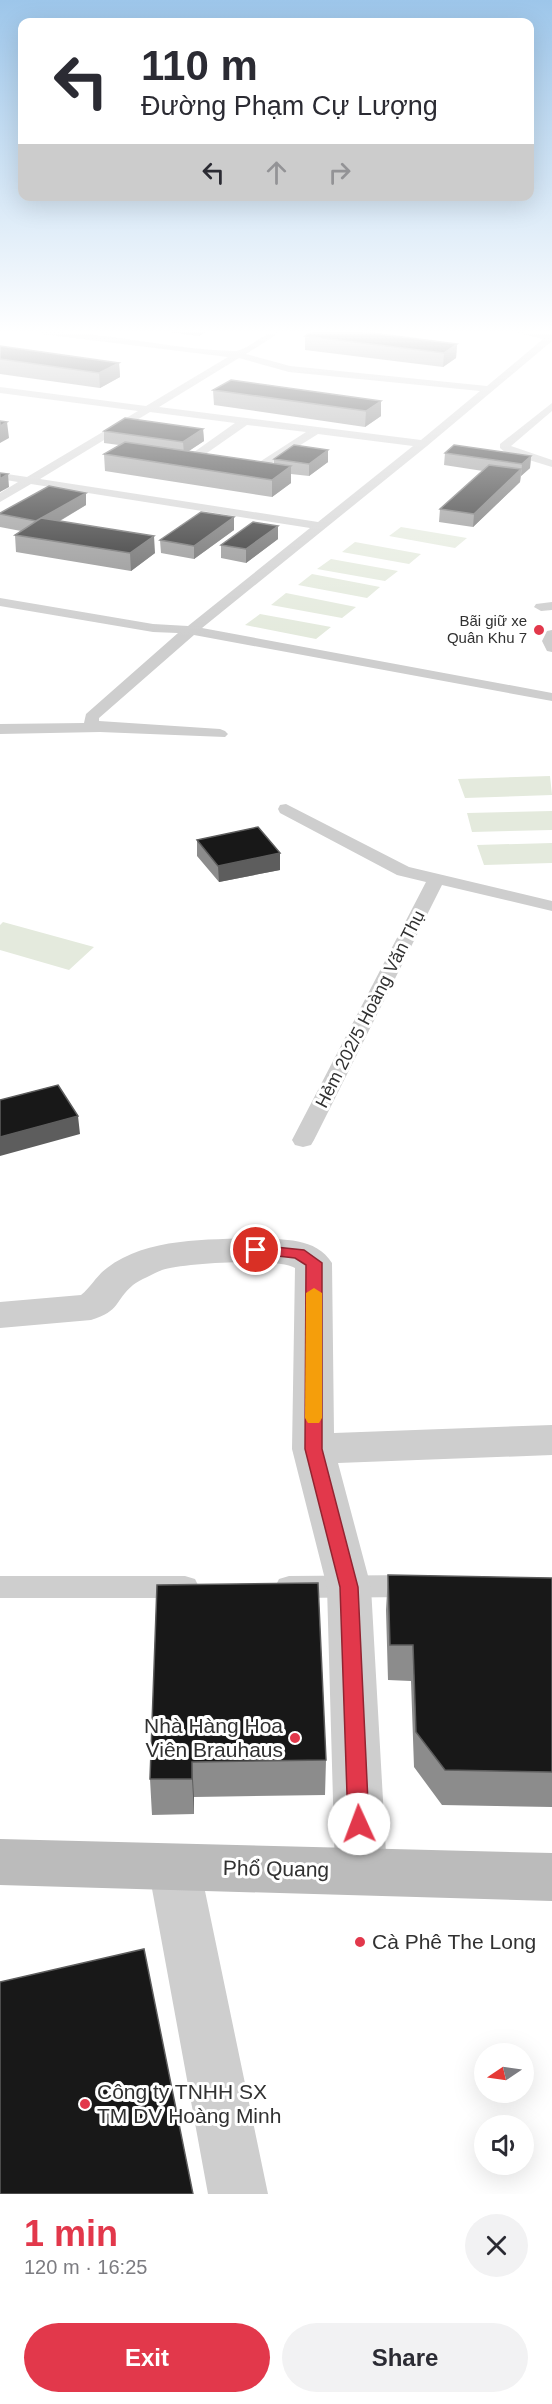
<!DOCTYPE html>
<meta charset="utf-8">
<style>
:root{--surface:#fff;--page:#f2f2f3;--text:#2b2b33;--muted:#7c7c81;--accent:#e2384b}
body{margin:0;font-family:Arial,sans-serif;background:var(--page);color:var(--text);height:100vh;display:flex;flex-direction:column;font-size:22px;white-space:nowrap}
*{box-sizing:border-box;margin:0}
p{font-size:20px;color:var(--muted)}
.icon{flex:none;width:33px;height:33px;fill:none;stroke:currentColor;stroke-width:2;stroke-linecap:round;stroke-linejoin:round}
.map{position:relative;height:2194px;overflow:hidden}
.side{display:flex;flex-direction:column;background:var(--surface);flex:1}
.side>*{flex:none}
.banner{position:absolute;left:18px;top:18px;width:516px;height:183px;border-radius:12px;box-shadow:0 6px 24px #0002;background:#fff;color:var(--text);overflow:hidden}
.needle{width:39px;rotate:257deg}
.fabs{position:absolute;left:474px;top:2043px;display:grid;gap:12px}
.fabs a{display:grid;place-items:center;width:60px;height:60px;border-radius:50%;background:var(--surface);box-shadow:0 6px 24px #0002;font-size:30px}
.pin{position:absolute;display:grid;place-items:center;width:51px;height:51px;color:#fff;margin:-26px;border:3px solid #fff;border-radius:50%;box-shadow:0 2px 6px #0007}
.me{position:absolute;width:66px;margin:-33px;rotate:358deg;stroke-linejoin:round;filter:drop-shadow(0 0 4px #0008)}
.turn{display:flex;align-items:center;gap:21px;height:126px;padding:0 24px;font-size:27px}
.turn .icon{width:78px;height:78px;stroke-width:2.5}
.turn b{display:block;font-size:42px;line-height:51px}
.lanes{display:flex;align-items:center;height:57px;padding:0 24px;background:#0003;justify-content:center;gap:30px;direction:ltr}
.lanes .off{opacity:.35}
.round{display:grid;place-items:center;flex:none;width:63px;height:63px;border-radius:32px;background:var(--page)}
.head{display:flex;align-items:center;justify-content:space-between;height:102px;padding:0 24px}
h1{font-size:36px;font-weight:700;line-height:45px;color:var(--accent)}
.button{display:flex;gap:12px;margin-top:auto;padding:12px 24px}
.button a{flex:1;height:69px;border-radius:36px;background:var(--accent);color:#fff;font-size:24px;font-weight:700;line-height:69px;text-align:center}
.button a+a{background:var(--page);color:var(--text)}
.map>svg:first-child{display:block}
</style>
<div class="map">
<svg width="552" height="2194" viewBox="0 0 552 2194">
<rect width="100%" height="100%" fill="#fff"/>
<path fill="#e4eadd" d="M401,527l66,11 -12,10 -66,-12z
M355,542l66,12 -12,10 -67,-12z
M331,559l67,12 -13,10 -68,-12z
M312,574l68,13 -13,11 -69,-13z
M286,593l70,14 -14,11 -71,-13z
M260,614l71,13 -15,12 -71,-14z
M550,776l2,19 -87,3 -7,-19z
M552,811v19l-80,2 -5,-19z
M552,843v20l-68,2 -7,-20z
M3,922l91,25 -25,23 -69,-20v-25z"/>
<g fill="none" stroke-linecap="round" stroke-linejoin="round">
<path fill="#cecece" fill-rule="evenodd" d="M37,331c66,0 130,18 196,20 14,1 29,-20 49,-20l-36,23 44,12 197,20 56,-47 -33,-8 42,3v7l-125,105 -225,182 350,65v8l-358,-66 -95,83v3l121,8 5,2 3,3 -3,3 -125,-5 -100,2v-10l84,-1 2,-9 92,-81 -25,-1 -153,-26v-8l153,26 35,2 122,-98 -279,-44 -31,18v-9l18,-11 -18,-3v-6l27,4 111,-66 -138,-18v-6l146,19 82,-49 -187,-23zM239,358l50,14 191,19 -59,49 -262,-33zM150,412l85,11 -55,39 -2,2 6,3h12l2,-2 -4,-3 53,-37 59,7 -59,38 -7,1 -2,2 11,4 69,-43 95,12 -95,76 -278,-43z
M552,403v8l-41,35 41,14v7l-46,-14 -6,-5v-4z
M552,602v8l-11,1 -7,-4 2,-3z
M552,630v22l-5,-1 -5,-10 5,-10z
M286,804l123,63 143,34v10l-110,-26 -128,255 -3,5 -8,2 -8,-2 -3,-5 134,-258 -29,-7 -117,-62 -2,-4 2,-4z
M416,1575l10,3 4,8 -4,8 -10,3 -127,1 -10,-3 -4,-8 4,-8 10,-3z
M0,1576h185l10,3 4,8 -4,8 -10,3h-185z"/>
<path fill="#cecece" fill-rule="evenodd" d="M256,1238c27,2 60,-1 76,25l2,170 218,-8v30l-214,8 33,124 16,284 -8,17 -18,7 -18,-7 -8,-17 -8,-284 -35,-138 3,-181c-16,-11 -113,-5 -133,2 -9,4 -22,10 -29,15 -19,16 -12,26 -42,35l-91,8v-26l81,-7c10,-8 16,-20 26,-27 40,-31 101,-28 149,-30z
M174,1844l18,6 8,17 68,327h-60l-60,-327 8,-17z"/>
<path fill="#bbb" fill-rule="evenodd" d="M0,1839l552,14v48l-552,-16z"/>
</g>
<path fill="#8c8c8c" d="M160,331h47l-8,5z
M305,336l152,8 -1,14 -13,9 -138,-17z
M0,346l119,17 1,14 -20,11 -100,-14z
M213,390l168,11v15l-16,11 -151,-22z
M203,429l1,12 -15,10 85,13v-5l54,-9v12l-19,14 -18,-2v9l-19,14 -167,-26 -1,-17 15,-9 -15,-2v-12z
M445,453l86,3 -1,12 -9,8 -1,6 -47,45 -34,-5 1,-13 43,-38 -39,-6z
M86,505l-26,16 95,32 -24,18 -115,-19 -1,-17 6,-4 -21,-4v-14z
M234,517v13l-40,29 -33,-6 -1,-13z
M278,526v13l-32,24 -25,-5v-13z
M197,840l83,30 -61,12 -22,-26z
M388,1575l164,3v229l-110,-2 -28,-38 -3,-86 -23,-1 -2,-70z
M157,1585l169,175 -1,35 -131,2v17l-42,1 -2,-36z"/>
<path fill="#5d5d5d" d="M199,331h8l-8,5z
M457,344l-1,14 -13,9 1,-14z
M119,363l1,14 -20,11 -1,-15z
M381,401v15l-16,11 1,-16z
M7,422l2,16 -9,5v-17z
M203,429l1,12 -20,13 -1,-12z
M328,450v12l-19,14v-12z
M531,456l-1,12 -9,8 1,-12z
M291,466v17l-19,14v-17z
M521,469l-1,13 -47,45 1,-13z
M8,474l1,13 -9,5v-13z
M86,493v12l-49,29 -1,-13z
M234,517v13l-40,29v-13z
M278,526v13l-32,24v-14z
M154,536l1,17 -24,18 -1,-18z
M280,853v17l-61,12 -1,-16z
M78,1116l2,18 -80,22v-19z
M192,1762l2,35v17l-2,-35z"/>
<path fill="#181818" stroke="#5d5d5d" stroke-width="1.5" d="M313,331h44l100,13 -13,9 -139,-17z
M0,346l119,17 -20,10 -99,-14z
M231,380l150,21 -15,10 -153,-21z
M125,418l78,11 -20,13 -79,-11z
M0,421l7,1 -7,4z
M125,442l166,24 -19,14 -168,-26z
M294,445l34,5 -19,14 -35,-5z
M454,445l77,11 -9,8 -77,-11z
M489,465l32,4 -47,45 -34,-5z
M0,473l8,1 -8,5z
M49,486l37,7 -50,28 -36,-7v-1z
M201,512l33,5 -40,29 -34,-6z
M41,518l113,18 -24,17 -115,-18z
M253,522l25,4 -32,23 -25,-4z
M258,827l22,26 -62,13 -21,-26z
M58,1085l20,31 -78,21v-37z
M388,1575l164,3v194l-107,-2 -29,-38 -3,-87h-23z
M318,1583l8,177 -134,2v17h-42l7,-194z
M144,1949l49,245h-193v-212z"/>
<linearGradient id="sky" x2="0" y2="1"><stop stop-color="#9dc6ea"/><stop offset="0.52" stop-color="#fff"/><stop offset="1" stop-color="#fff" stop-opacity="0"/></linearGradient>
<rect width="552" height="638" fill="url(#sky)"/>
<path fill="#e2384b" stroke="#932431" stroke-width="1.5" d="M256,1245l48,5 18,13v186l36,138 11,237 -3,7 -7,2 -8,-2 -3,-7 -8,-237 -35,-138 1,-184 -11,-7 -44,-5 -3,-3 3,-4z"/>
<path fill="#f59e0b" d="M314,1288l8,5v125l-3,5h-11l-3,-5 1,-125z"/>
<g fill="#e2384b" stroke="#fff" stroke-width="2">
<circle cx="539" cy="630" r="6"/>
<circle cx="295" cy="1738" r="6"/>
<circle cx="360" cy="1942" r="6"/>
<circle cx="85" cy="2104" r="6"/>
</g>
<g text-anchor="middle" stroke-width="6" stroke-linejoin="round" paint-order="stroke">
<g font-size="15" fill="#313131" stroke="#fff" text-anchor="end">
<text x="527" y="626">Bãi giữ xe<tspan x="527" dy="17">Quân Khu 7</tspan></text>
</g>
<g font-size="18" fill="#313131" stroke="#fff">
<text transform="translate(370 1009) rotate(-63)" y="6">Hẻm 202/5 Hoàng Văn Thụ</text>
</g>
<g font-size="21" fill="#313131" stroke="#fff" text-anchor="start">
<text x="283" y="1733" text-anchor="end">Nhà Hàng Hoa<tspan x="283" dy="24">Viên Brauhaus</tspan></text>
<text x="372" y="1949">Cà Phê The Long</text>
<text x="97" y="2099">Công ty TNHH SX<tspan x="97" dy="24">TM DV Hoàng Minh</tspan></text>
</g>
<g font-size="21" fill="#313131" stroke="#fff">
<text transform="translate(276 1869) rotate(1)" y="7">Phổ Quang</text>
</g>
</g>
</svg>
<div class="fabs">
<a><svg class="needle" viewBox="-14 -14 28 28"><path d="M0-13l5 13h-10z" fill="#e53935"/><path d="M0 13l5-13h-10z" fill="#7c7c81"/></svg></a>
<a><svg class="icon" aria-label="sound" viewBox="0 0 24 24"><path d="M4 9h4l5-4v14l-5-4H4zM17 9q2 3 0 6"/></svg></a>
</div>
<div class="pin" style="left:256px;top:1250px;background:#d93025"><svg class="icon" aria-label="arrive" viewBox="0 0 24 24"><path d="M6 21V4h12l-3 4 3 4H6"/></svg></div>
<svg class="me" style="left:359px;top:1824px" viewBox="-20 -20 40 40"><circle r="19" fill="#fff"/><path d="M0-13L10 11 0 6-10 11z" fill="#e2384b"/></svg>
<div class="banner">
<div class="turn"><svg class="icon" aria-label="left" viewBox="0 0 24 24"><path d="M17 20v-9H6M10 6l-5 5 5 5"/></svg><div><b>110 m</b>Đường Phạm Cự Lượng</div></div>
<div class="lanes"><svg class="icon" aria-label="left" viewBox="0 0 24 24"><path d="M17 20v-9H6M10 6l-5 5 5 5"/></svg><svg class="icon off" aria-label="ahead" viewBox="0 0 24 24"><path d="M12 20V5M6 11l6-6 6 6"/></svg><svg class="icon off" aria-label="right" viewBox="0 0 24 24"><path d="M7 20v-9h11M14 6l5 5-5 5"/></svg></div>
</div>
</div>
<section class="side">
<div class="head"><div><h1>1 min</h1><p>120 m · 16:25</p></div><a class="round"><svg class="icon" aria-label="close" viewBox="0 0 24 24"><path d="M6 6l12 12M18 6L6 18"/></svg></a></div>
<div class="button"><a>Exit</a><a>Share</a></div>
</section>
